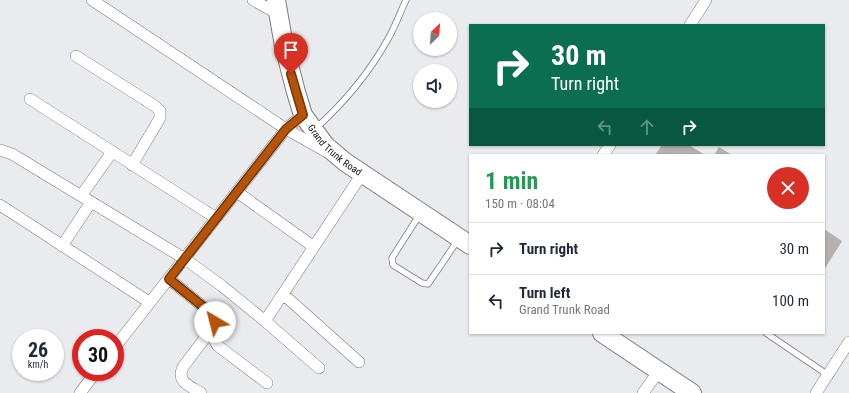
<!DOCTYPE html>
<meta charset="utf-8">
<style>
:root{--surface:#fff;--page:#f6f6f7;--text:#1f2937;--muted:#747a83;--line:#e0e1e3}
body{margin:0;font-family:"Roboto Condensed",sans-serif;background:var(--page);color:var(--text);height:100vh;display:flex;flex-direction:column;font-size:15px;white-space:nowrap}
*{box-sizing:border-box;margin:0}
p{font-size:13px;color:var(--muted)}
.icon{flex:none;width:22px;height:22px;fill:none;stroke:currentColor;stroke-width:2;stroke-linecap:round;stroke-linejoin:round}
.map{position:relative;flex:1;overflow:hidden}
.details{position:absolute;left:469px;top:154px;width:356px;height:180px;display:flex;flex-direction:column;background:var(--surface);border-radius:0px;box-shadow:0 1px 3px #0004}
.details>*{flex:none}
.banner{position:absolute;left:469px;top:24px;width:356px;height:122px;border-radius:0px;box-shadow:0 1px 3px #0004;background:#0b6e4f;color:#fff;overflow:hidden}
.needle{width:26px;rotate:25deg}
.controls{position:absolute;left:413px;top:12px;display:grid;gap:8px}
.controls a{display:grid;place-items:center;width:44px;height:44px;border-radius:50%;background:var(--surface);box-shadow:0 1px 3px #0004;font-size:20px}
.speed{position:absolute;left:12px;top:329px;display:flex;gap:8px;font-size:20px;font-weight:700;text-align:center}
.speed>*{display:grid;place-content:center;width:52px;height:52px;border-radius:50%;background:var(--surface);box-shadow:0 1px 3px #0004;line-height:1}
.speed small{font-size:10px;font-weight:400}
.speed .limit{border:6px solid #d22;background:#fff;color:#111}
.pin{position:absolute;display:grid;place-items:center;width:34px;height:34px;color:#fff;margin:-41px -17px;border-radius:50% 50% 50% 0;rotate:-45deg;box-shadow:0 0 4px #0007}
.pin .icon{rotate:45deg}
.me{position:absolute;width:44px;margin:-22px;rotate:323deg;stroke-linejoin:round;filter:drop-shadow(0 0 3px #0008)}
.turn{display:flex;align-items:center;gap:14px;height:84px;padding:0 16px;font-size:18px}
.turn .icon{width:52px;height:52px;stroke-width:2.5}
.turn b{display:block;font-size:28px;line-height:34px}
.lanes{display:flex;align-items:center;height:38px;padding:0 16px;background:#0003;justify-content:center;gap:20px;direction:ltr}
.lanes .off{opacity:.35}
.round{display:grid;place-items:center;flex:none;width:42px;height:42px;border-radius:21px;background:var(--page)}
.overview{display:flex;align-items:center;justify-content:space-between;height:68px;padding:0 16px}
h1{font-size:24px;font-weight:700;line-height:30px;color:#1e9e55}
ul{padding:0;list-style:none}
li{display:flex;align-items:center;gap:12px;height:52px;padding:0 16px;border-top:1px solid var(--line)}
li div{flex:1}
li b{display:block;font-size:15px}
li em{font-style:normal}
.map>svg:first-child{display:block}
</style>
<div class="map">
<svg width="849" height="393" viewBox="0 0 849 393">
<rect width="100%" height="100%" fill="#e9ebee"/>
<path fill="#b4b1b0" d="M662,145h27l16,10h-50z
M719,147l13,8h-18z
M824,229l18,12 -18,29z"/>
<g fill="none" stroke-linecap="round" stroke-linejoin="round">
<defs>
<path id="lane" d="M315,129c29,-26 54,-56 73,-90 7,-12 12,-26 18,-39
M420,214l-28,44 1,7 29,18 6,1 30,-44
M766,333l62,42"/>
<path id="street" d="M92,0l194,129 41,23
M253,0l25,14
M690,25l16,-25
M76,56l79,50 5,5v7l-28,47
M30,99l186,119
M0,150l12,4 173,105 37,27 43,35 54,47
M603,155l7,-10
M237,192l77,55
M81,196l31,-44
M0,205l149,97
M62,246l29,-44
M169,279l42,34c9,12 -3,20 7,33l49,37
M283,294l76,68
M265,321l97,-147
M115,347l171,-218 17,-14
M80,393l16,-21
M201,393c-11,-7 -25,-11 -18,-26l31,-41
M643,393l16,-22
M816,393l33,-51"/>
<g id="primary">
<path id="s1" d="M276,0l8,46 12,46 7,23 22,30 20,17 125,83"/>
<path d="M602,333l90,60"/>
</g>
</defs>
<use href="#lane" stroke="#7c7d80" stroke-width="7"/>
<use href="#street" stroke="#7c7d80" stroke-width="12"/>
<use href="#primary" stroke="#7c7d80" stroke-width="20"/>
<use href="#lane" stroke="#fff" stroke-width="5.5"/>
<use href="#street" stroke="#fff" stroke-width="11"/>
<use href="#primary" stroke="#fff" stroke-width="18"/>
</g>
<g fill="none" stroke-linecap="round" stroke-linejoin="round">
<defs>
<path id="route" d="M215,322l-1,-5 -3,-4 -42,-34 117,-150 17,-14 -12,-41"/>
</defs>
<use href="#route" stroke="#753606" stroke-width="10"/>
<use href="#route" stroke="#b45309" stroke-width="7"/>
</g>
<g text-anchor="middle" stroke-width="4" stroke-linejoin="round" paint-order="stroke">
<g font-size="10" fill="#101112" stroke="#f6f8fb">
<text dy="4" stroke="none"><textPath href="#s1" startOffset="166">Grand Trunk Road</textPath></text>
</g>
</g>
</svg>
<div class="controls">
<a><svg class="needle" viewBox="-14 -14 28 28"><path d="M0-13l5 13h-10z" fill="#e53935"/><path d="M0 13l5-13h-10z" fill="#747a83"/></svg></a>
<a><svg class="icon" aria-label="sound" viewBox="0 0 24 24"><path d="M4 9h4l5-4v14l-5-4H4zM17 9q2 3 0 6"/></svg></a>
</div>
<div class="speed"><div>26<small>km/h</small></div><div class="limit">30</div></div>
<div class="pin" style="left:291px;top:74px;background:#d93025"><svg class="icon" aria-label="arrive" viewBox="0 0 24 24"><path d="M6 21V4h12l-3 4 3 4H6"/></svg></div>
<svg class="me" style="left:215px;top:322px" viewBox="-20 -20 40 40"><circle r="19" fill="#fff"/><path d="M0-13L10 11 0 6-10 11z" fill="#b45309"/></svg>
<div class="banner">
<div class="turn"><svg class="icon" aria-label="right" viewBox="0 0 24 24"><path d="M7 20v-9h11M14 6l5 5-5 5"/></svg><div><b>30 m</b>Turn right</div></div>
<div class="lanes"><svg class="icon off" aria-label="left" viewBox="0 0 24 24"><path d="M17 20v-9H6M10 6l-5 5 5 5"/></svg><svg class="icon off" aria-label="ahead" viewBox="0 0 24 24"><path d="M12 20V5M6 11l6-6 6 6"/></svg><svg class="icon" aria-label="right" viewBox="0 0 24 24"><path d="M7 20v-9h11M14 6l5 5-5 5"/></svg></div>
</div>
<section class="details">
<div class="overview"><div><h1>1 min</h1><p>150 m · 08:04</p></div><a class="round" style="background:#d93025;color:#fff"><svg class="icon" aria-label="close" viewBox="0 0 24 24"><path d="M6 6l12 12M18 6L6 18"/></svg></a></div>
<ul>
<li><svg class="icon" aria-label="right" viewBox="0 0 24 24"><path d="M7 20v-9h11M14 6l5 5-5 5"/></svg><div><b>Turn right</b></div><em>30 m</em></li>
<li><svg class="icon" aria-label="left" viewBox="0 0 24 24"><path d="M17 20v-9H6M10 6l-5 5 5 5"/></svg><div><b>Turn left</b><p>Grand Trunk Road</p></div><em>100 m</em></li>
</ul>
</section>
</div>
